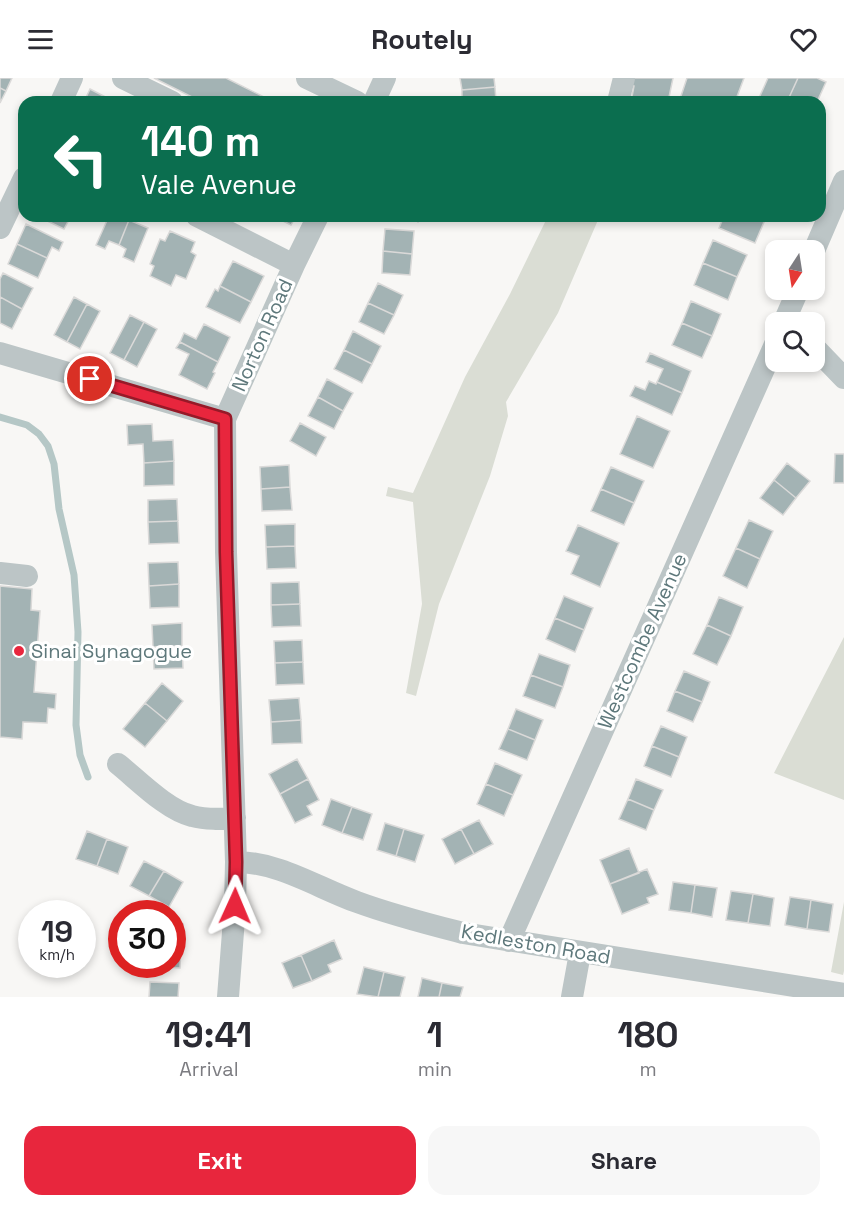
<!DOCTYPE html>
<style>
:root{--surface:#fff;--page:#f7f7f7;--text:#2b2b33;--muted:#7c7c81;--accent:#e8263d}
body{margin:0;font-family:"Space Grotesk",sans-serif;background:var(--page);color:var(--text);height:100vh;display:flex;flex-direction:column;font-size:22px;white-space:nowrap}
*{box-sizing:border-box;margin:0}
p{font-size:20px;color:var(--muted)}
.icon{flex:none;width:33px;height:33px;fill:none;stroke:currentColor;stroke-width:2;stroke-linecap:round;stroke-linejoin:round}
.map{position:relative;height:919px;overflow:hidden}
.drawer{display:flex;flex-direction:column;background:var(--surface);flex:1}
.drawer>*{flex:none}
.hud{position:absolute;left:18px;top:18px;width:808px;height:126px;border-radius:18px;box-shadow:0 3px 9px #0003;background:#0b6e4f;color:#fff;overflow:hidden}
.needle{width:39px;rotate:192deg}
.fabs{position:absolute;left:765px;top:162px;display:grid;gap:12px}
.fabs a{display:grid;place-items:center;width:60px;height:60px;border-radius:12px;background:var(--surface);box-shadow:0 3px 9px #0003;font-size:30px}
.speed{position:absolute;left:18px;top:822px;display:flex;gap:12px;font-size:30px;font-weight:700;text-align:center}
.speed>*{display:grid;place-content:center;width:78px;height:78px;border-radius:50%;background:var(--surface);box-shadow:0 3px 9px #0003;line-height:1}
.speed small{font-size:15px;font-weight:400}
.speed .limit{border:9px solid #d22;background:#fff;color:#111}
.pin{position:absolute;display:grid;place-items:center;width:51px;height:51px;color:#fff;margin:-26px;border:3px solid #fff;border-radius:50%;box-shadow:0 2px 6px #0007}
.me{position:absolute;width:66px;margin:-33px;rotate:1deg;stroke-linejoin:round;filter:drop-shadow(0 0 4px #0008)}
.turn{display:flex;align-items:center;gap:21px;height:126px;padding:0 24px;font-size:27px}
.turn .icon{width:78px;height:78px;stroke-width:2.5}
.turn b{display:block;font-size:42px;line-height:51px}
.eta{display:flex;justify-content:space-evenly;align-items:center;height:102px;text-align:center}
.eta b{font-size:36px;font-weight:600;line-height:42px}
.cta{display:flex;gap:12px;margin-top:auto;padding:12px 24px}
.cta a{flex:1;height:69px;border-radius:18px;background:var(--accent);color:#fff;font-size:24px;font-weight:600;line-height:69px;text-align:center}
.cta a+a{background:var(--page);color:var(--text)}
header{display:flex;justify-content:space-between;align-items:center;height:78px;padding:0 24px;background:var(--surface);font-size:27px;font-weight:600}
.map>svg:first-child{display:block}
</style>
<header><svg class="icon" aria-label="menu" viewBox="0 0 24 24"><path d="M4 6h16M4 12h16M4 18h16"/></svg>Routely<svg class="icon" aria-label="heart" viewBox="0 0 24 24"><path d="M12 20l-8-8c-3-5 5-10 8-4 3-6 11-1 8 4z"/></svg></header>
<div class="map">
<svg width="844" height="919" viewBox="0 0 844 919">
<rect width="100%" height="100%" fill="#f8f7f5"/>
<path fill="#daddd4" d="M548,138h42l8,4 -40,93 -52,89 2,14 -18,60 -51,128 -23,92 -10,-3 16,-89 -9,-102 -27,-6 2,-9 25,6 52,-116 45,-83z
M844,559v163l-70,-27z
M844,824v69l-1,4 -12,-3z"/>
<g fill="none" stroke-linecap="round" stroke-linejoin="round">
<path stroke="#b5c7c6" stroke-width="7" d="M0,339l27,8 12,9 9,12 6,18 5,45 15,66 4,57 -2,93 4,30 8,22"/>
</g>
<path fill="#a3b3b4" stroke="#dad9d8" stroke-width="1.5" d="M0,0h12l-6,13 -6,-3z
M154,0h72l48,24h-72z
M460,0h34l1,9 -33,3z
M632,0h41l-5,24h-37l3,-16 -3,-1z
M687,0h57l-9,24h-32l1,-2 -10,-3 -2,5h-13z
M768,0h30l-11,24 -8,-4 -1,4h-9l-10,-4z
M798,0h19l9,4 -9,20h-30z
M495,9l1,15h-34v-12z
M0,10l6,3 -6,12z
M90,11l25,13h-31z
M37,138h34l-7,13z
M109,138h10l10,4 -10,25 -10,-4 -4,8 -9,-4z
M273,138h23l-5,9z
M413,138h12l-7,6z
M724,138h28l12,6 -9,21 -36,-15z
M752,138h15l-3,6z
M129,142l19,8 -14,34 -11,-5 3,-8 -7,-4z
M26,146l37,18 -4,9 -7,-4 -5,11 -30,-14z
M385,151l29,2 -2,23 -29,-3z
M170,153l25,11 -4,10 5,3 -10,24 -10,-4 -5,11 -21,-10 4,-10 -4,-2 10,-25 5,2z
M713,162l34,15 -10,22 -34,-14z
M17,166l30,14 -9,20 -30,-14z
M383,173l29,3 -2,21 -28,-2z
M233,183l31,15 -13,26 -31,-16z
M703,185l34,14 -9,23 -34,-15z
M3,195l30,15 -11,21 -22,-12v-18z
M378,205l25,12 -9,20 -26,-12z
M220,208l31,16 -11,21 -34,-16 9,-18 3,2z
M0,219l22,12 -10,20 -12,-6z
M74,219l13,7 -20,38 -13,-7z
M691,223l30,13 -9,22 -30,-13z
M368,225l26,12 -10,19 -25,-12z
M87,226l13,7 -20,38 -13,-7z
M130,237l14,7 -20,38 -14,-7z
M144,244l13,7 -20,38 -13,-7z
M682,245l30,13 -10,22 -30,-13z
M204,246l26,13 -12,25 -38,-20 4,-9 12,6z
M353,253l28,15 -9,18 -28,-14z
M180,264l38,20 -5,10 2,1 -8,16 -28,-14 10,-21 -13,-6z
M344,272l28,14 -10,19 -28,-14z
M650,275l41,18 -9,22 -25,-11 6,-13 -17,-7z
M327,301l26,14 -10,18 -25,-14z
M649,303l7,3 1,-2 25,11 -10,22 -42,-19 5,-10 10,4z
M318,319l25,14 -9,18 -26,-13z
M637,338l33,15 -17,37 -33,-14z
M300,345l26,14 -10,19 -26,-15z
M152,346l1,17 20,-1 1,21 -30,2 -1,-19 -15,1 -1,-20z
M835,376h9v29h-10z
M174,383v24l-30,1v-23z
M787,385l23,18 -14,17 -22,-18z
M289,387l1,22 -29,2 -1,-22z
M611,389l33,14 -10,22 -33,-14z
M774,402l22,18 -13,17 -23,-17z
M290,409l2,23 -30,1 -1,-22z
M601,411l33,14 -10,22 -33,-14z
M177,421l1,22 -30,1v-22z
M749,442l24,11 -13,28 -24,-11z
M178,443l1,22 -30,1 -1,-22z
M295,446v22l-29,1 -1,-22z
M578,447l41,18 -19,44 -29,-13 8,-18 -13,-5z
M295,468l1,22 -29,1 -1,-22z
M736,470l24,11 -13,29 -24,-12z
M178,484l1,22 -30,2 -1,-23z
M299,504l1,22 -29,1v-22z
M179,506v23l-29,1 -1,-22z
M0,508l32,3 -1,21 9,1 -6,81 22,2 -1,15 -7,-1 -1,15 -24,-1 -1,17 -22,-2z
M564,518l29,12 -9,22 -29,-12z
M719,519l24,10 -12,29 -24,-11z
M300,526l1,22 -29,1 -1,-22z
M555,540l29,12 -9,22 -29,-13z
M182,545v23l-29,1 -1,-22z
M707,547l24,11 -14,29 -24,-11z
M302,562l1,22 -28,1 -1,-22z
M182,568l1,22 -29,1 -1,-22z
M539,576l31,11 -7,22 -32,-12z
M303,584l1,22 -28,1 -1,-22z
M684,593l26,11 -8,20 -27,-11z
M531,597l32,12 -8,21 -32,-12z
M162,605l21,18 -16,20 -22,-18z
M675,613l27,11 -9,20 -26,-11z
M299,620l2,22 -30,2 -2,-22z
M145,625l22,18 -22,26 -22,-18z
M516,631l27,11 -8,20 -27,-11z
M301,642l1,23 -30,1 -1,-22z
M661,648l26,11 -8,20 -27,-11z
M508,651l27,11 -8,20 -28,-11z
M652,668l27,11 -8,20 -27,-11z
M297,681l11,20 -28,15 -11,-20z
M495,685l27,12 -9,20 -27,-11z
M308,701l11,21 -12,6 5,9 -17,8 -15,-29z
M636,701l27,11 -9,20 -26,-11z
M486,706l27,11 -9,21 -27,-12z
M331,721l21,8 -10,26 -20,-8z
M628,721l26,11 -8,20 -27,-11z
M352,729l20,7 -9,26 -21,-7z
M479,742l14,24 -19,10 -13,-25z
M385,745l19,6 -8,27 -19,-6z
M404,751l20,6 -9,27 -19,-6z
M461,751l13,25 -19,10 -13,-25z
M87,753l20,8 -10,27 -21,-7z
M107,761l21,8 -10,27 -21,-8z
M629,770l10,25 -29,11 -10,-24z
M144,783l20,10 -15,25 -19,-10z
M647,791l11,25 -11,4 2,5 -27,11 -12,-30z
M164,793l19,11 -14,25 -20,-11z
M673,804l22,3 -4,28 -22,-3z
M695,807l22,3 -5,29 -21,-4z
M731,813l22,3 -5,29 -22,-3z
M753,816l21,4 -4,28 -22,-3z
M790,819l21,3 -4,29 -22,-4z
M811,822l22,4 -4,28 -22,-3z
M172,845l11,1 -2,22h-9z
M334,862l8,19 -14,6 3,7 -19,9 -11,-26z
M172,868h9l-1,22 -29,-2v-2h21z
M301,877l11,26 -19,7 -11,-25z
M364,889l20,5 -6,25 -21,-3z
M384,894l21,5 -5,20h-22z
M422,900l20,5 -3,14h-21z
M150,904l29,1 -1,14h-29z
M442,905l21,4 -3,10h-21z"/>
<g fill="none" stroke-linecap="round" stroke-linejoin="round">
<path stroke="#bcc5c6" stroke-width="22" d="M123,0l49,24
M307,0l50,24
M61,24l11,-24
M374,24l11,-24
M618,24l6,-24
M197,138l97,49
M0,150l24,-50
M814,173l30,-70
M784,244l14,-32
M814,269l30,31
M0,275l225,66
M0,495l27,3
M118,686c21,17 49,46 74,52 14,4 29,3 43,2
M236,784c43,0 82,26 121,40 35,13 71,22 106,31l381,61
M509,863l267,-599
M228,919l7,-91 1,-44 -10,-310 -1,-133 69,-154 24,-49
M572,919l8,-44"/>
</g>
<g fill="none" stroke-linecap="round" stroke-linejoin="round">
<defs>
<path id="route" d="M90,301l135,40 1,133 10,310 -1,44"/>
</defs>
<use href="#route" stroke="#971928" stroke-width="15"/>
<use href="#route" stroke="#e8263d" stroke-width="10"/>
</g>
<circle fill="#e8263d" stroke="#fff" stroke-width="2" cx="19" cy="573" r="6"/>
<g text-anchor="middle" stroke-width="6" stroke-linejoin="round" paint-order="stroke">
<g font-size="20" fill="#5e787b" stroke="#fff">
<text transform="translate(262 257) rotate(-66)" y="7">Norton Road</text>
<text transform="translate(642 563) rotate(-66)" y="7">Westcombe Avenue</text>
<text transform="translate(536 866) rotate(10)" y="7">Kedleston Road</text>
</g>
<g font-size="20" fill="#5e787b" stroke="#fff" text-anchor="start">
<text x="31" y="580">Sinai Synagogue</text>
</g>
</g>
</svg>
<div class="fabs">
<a><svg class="needle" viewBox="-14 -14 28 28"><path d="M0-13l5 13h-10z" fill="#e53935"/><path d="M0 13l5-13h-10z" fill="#7c7c81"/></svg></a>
<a><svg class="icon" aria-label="search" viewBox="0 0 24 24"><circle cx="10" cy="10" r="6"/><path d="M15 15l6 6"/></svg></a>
</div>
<div class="speed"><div>19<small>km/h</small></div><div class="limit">30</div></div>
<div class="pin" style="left:90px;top:301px;background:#d93025"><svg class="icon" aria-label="arrive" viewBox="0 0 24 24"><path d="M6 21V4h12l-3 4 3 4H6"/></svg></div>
<svg class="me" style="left:235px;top:828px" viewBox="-20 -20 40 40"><path d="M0-17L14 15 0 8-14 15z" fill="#e8263d" stroke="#fff" stroke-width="4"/></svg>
<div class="hud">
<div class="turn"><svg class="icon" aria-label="left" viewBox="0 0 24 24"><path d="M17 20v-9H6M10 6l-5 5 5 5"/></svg><div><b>140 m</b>Vale Avenue</div></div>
</div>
</div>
<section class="drawer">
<div class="eta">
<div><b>19:41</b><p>Arrival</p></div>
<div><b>1</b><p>min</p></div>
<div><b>180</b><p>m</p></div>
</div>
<div class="cta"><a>Exit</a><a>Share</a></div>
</section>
